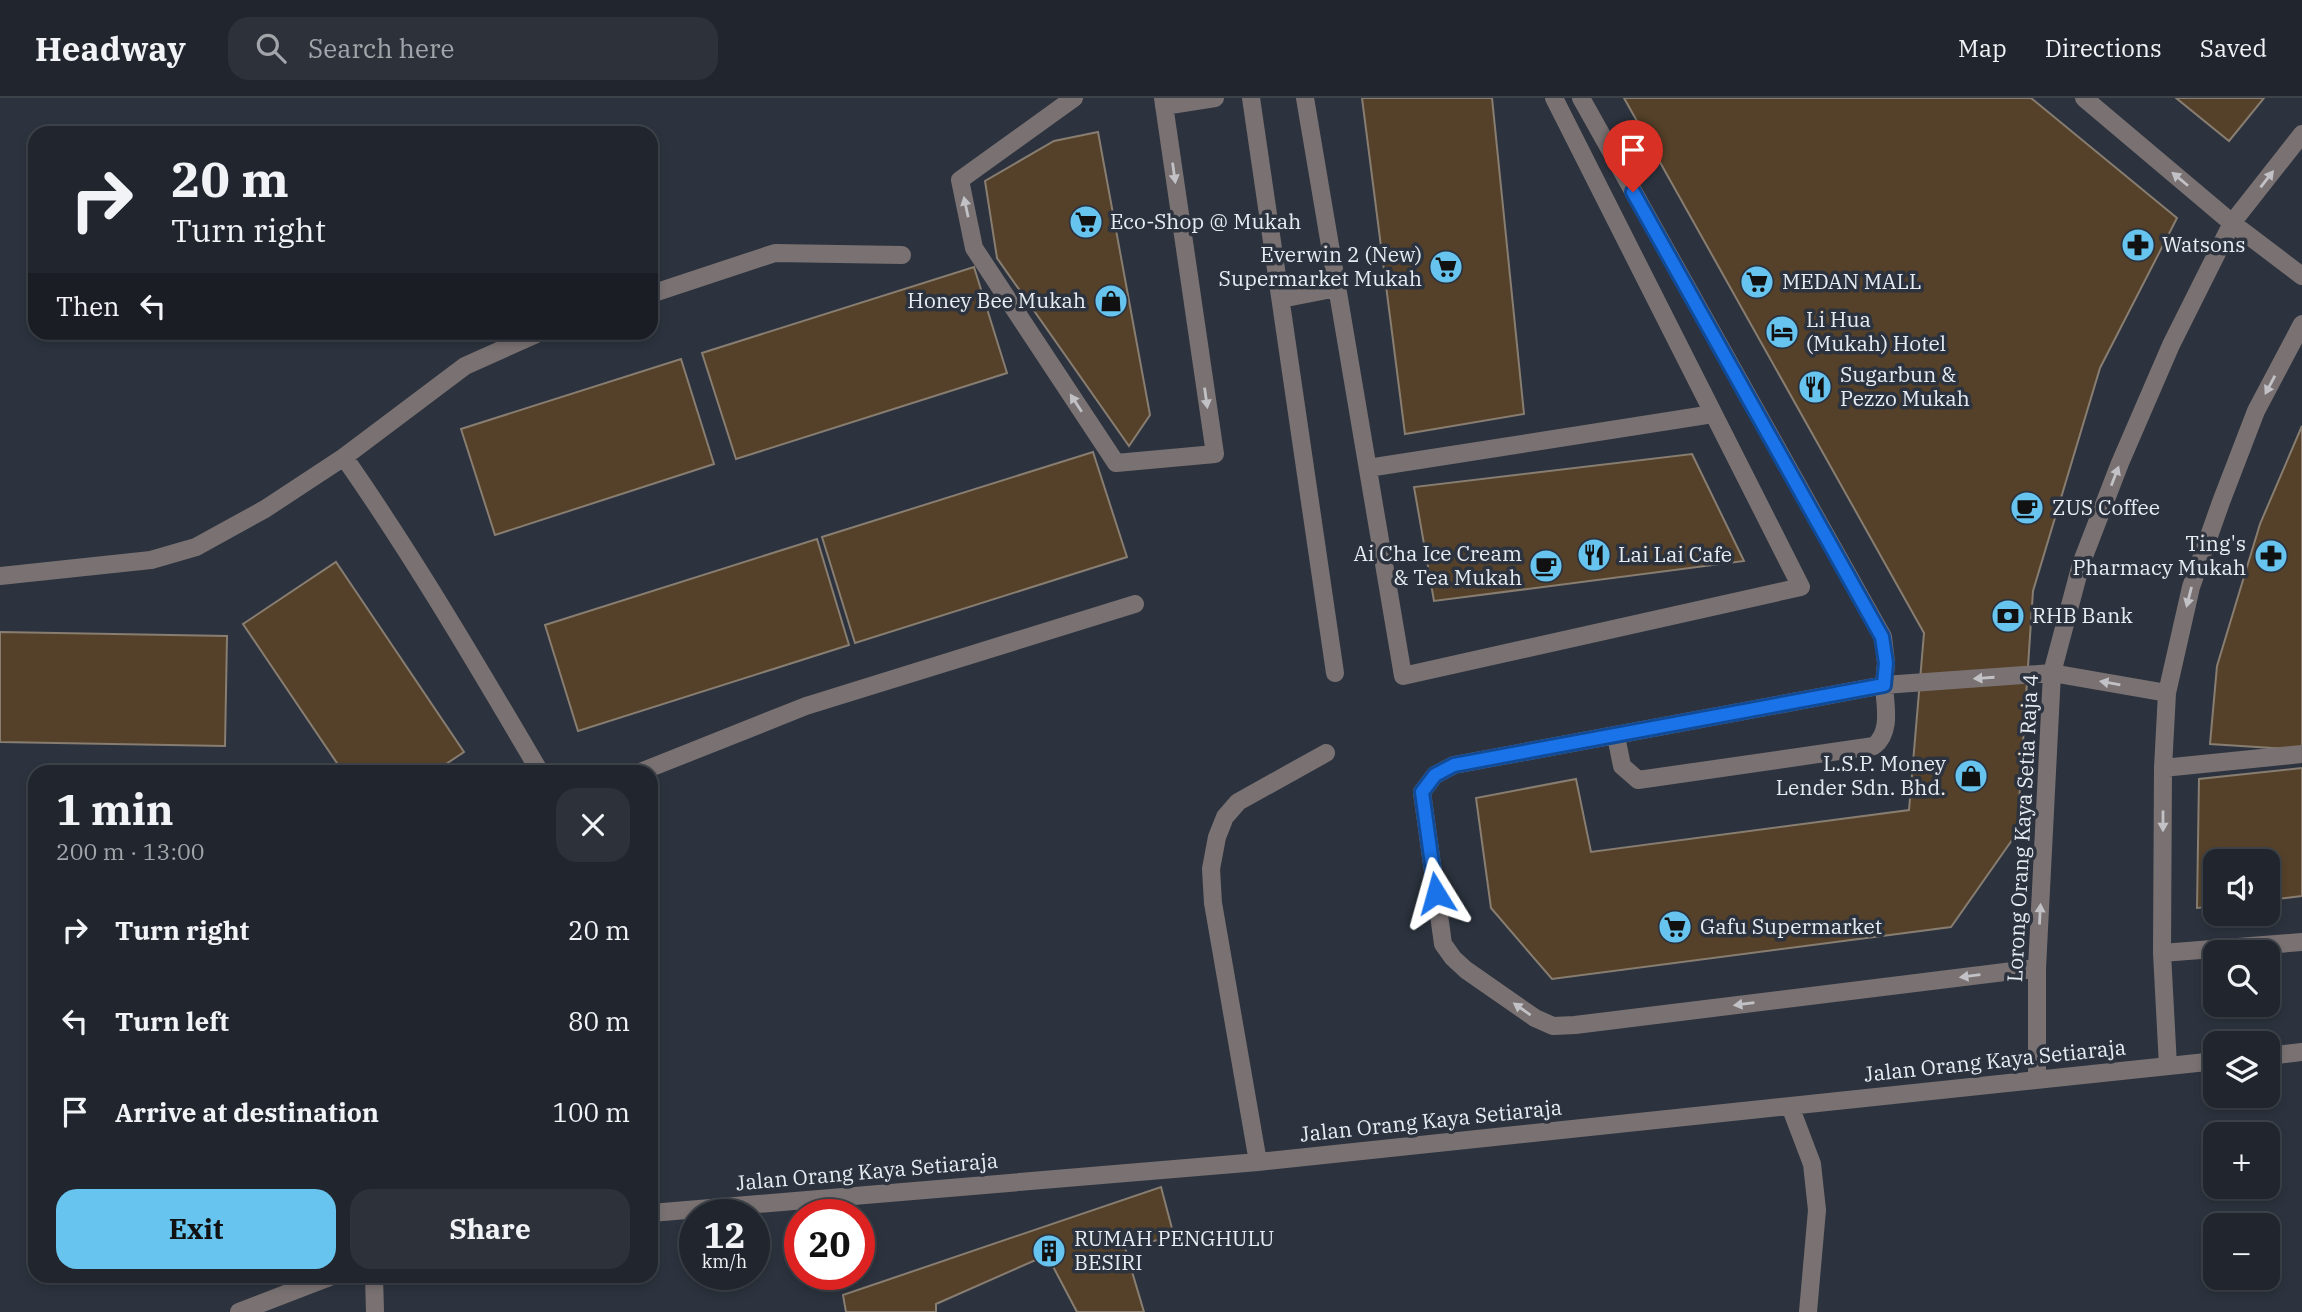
<!DOCTYPE html>
<meta charset="utf-8">
<style>
:root{--surface:#21262e;--page:#2d323a;--text:#f1f3f6;--muted:#a2a5aa;--line:#3e434a;--accent:#67c4ef}
body{margin:0;font-family:"IBM Plex Serif",serif;background:var(--page);color:var(--text);height:100vh;display:flex;flex-direction:column;font-size:26px;white-space:nowrap}
*{box-sizing:border-box;margin:0}
p{font-size:23px;color:var(--muted)}
.icon{flex:none;width:38px;height:38px;fill:none;stroke:currentColor;stroke-width:2;stroke-linecap:round;stroke-linejoin:round}
.map{position:relative;flex:1;overflow:hidden}
.panel{position:absolute;left:28px;top:667px;width:630px;height:518px;display:flex;flex-direction:column;background:var(--surface);border-radius:21px;box-shadow:0 4px 10px #0003,0 0 0 2px var(--line)}
.panel>*{flex:none}
.hud{position:absolute;left:28px;top:28px;width:630px;height:214px;border-radius:21px;box-shadow:0 4px 10px #0003,0 0 0 2px var(--line);background:#21262e;color:var(--text);overflow:hidden}
.controls{position:absolute;left:2203px;top:751px;display:grid;gap:14px}
.controls a{display:grid;place-items:center;width:77px;height:77px;border-radius:14px;background:var(--surface);box-shadow:0 4px 10px #0003,0 0 0 2px var(--line);font-size:35px}
.speed{position:absolute;left:679px;top:1101px;display:flex;gap:14px;font-size:35px;font-weight:700;text-align:center}
.speed>*{display:grid;place-content:center;width:91px;height:91px;border-radius:50%;background:var(--surface);box-shadow:0 4px 10px #0003,0 0 0 2px var(--line);line-height:1}
.speed small{font-size:18px;font-weight:400}
.speed .limit{border:10px solid #d22;background:#fff;color:#111}
.pin{position:absolute;display:grid;place-items:center;width:60px;height:60px;color:#fff;margin:-72px -30px;border-radius:50% 50% 50% 0;rotate:-45deg;box-shadow:0 0 7px #0007}
.pin .icon{rotate:45deg}
.me{position:absolute;width:77px;margin:-38px;rotate:352deg;stroke-linejoin:round;filter:drop-shadow(0 0 5px #0008)}
.turn{display:flex;align-items:center;gap:24px;height:147px;padding:0 28px;font-size:32px}
.turn .icon{width:91px;height:91px;stroke-width:2.5}
.turn b{display:block;font-size:49px;line-height:60px}
.then{display:flex;align-items:center;height:66px;padding:0 28px;background:#0003;gap:14px;font-size:26px}
.round{display:grid;place-items:center;flex:none;width:74px;height:74px;border-radius:21px;background:var(--page)}
.headline{display:flex;align-items:center;justify-content:space-between;height:119px;padding:0 28px}
h1{font-size:42px;font-weight:800;line-height:52px}
.cta{display:flex;gap:14px;margin-top:auto;padding:14px 28px}
.cta a{flex:1;height:80px;border-radius:21px;background:var(--accent);color:#111;font-size:28px;font-weight:800;line-height:80px;text-align:center}
.cta a+a{background:var(--page);color:var(--text)}
ul{padding:0;list-style:none}
li{display:flex;align-items:center;gap:21px;height:91px;padding:0 28px}
li div{flex:1}
li b{display:block;font-size:26px}
li em{font-style:normal}
header{display:flex;align-items:center;gap:42px;box-sizing:border-box;height:98px;padding:0 35px;background:var(--surface);border-bottom:2px solid var(--line)}
header strong{font-size:33px}
nav{display:flex;gap:38px;margin-inline-start:auto;font-size:24px}
.search{width:490px;height:63px;background:var(--page);display:flex;align-items:center;gap:18px;box-sizing:border-box;padding:0 24px;border-radius:21px;color:var(--muted);font-size:26px}
.map>svg:first-child{display:block}
</style>
<header>
<strong>Headway</strong>
<div class="search"><svg class="icon" aria-label="search" viewBox="0 0 24 24"><circle cx="10" cy="10" r="6"/><path d="M15 15l6 6"/></svg>Search here</div>
<nav><a>Map</a><a>Directions</a><a>Saved</a></nav>
</header>
<div class="map">
<svg width="2302" height="1214" viewBox="0 0 2302 1214">
<rect width="100%" height="100%" fill="#2c333e"/>
<path fill="#554129" stroke="#887d71" stroke-width="2" d="M1362,0h130l32,316 -119,20z
M1624,0h407l146,120 -77,150 -67,223 -16,242 -66,94 -399,52 -61,-71 -15,-110 100,-19 15,73 318,-42 15,-177z
M2176,0h88l-35,43z
M1098,34l52,283 -21,31 -132,-188 -12,-77 69,-40z
M974,169l33,106 -271,86 -34,-106z
M681,261l33,105 -219,71 -34,-106z
M2302,328v324l-92,-6 7,-78 43,-142z
M1093,354l34,105 -272,86 -33,-106z
M1692,356l52,107 -310,40 -20,-114z
M817,441l32,106 -271,86 -33,-106z
M336,464l128,190 -30,20h-91l-100,-148z
M0,534l227,4 -2,110 -225,-4z
M2302,670v128l-34,4v-39h-52v45l-19,2 2,-129z
M1161,1089l13,49 -49,12 19,64h-67l-30,-57 -111,49v8h-90l-3,-17z"/>
<g fill="none" stroke-linecap="round" stroke-linejoin="round">
<path stroke="#7a7272" stroke-width="18" d="M1074,0l-114,82 14,68 142,215 99,-9 -52,-356
M1251,0l84,575
M1305,0l98,578 398,-89 -247,-489
M1581,0l302,539 3,26 -2,22 -430,80 -19,10 -13,17 21,152 10,14 13,12 69,48 18,8 22,-1 462,-57
M2084,0l148,125 70,53
M1164,8l51,-8
M651,196l124,-41 127,2
M1281,201l56,-11
M344,359l121,-91 76,-34
M1368,370l345,-54
M0,478l151,-16 45,-13 69,-38 79,-52c71,102 133,208 196,315
M1616,638l6,30 16,14 236,-34c18,-14 11,-41 10,-61l168,-12 115,20
M2163,670l139,-14
M640,674l166,-66 329,-102
M2162,855l140,-11
M2268,958l34,-4
M2168,968l-6,-113 1,-185 4,-75 24,-106 30,-85 35,-91 46,-87
M2037,982v-112l15,-295 29,-109 39,-101 51,-118 61,-122 70,-89
M1790,1008l22,58 5,46 -9,102
M1258,1064l-45,-259 -2,-34 6,-32 8,-20 13,-15 88,-49
M651,1115l607,-51 958,-101
M374,1178l1,36
M239,1214l93,-36"/>
</g>
<defs><path id="oneway-solid" d="M-6-.8H1V-3.2L6.5 0L1 3.2V.8H-6Z" transform="scale(1.75)"/></defs>
<g fill="#c1c1c6">
<use href="#oneway-solid" transform="translate(1174 75) rotate(82)"/>
<use href="#oneway-solid" transform="translate(2180 81) rotate(-140)"/>
<use href="#oneway-solid" transform="translate(2267 81) rotate(-52)"/>
<use href="#oneway-solid" transform="translate(966 109) rotate(-102)"/>
<use href="#oneway-solid" transform="translate(2270 287) rotate(118)"/>
<use href="#oneway-solid" transform="translate(1206 300) rotate(82)"/>
<use href="#oneway-solid" transform="translate(1076 305) rotate(-123)"/>
<use href="#oneway-solid" transform="translate(2115 378) rotate(-69)"/>
<use href="#oneway-solid" transform="translate(2189 499) rotate(104)"/>
<use href="#oneway-solid" transform="translate(1984 580) rotate(176)"/>
<use href="#oneway-solid" transform="translate(2110 585) rotate(-170)"/>
<use href="#oneway-solid" transform="translate(2163 723) rotate(90)"/>
<use href="#oneway-solid" transform="translate(2040 816) rotate(-87)"/>
<use href="#oneway-solid" transform="translate(1970 878) rotate(173)"/>
<use href="#oneway-solid" transform="translate(1744 906) rotate(173)"/>
<use href="#oneway-solid" transform="translate(1522 911) rotate(-145)"/>
</g>
<g fill="none" stroke-linecap="round" stroke-linejoin="round">
<defs>
<path id="route" d="M1436,795l-14,-101 13,-17 19,-10 430,-80 2,-22 -4,-26 -249,-445"/>
</defs>
<use href="#route" stroke="#114b97" stroke-width="18"/>
<use href="#route" stroke="#1a73e8" stroke-width="12"/>
</g>
<defs>
<symbol id="supermarket-disc" viewBox="-11 -11 22 22"><circle r="9.5" fill="#67c4ef" stroke="#2c333e"/><path d="M-6-5.5h2.5l.6 2H6L4.5 2H-2.5L-4.4-4H-6ZM-1.5 3.2a1.3 1.3 0 1 0 .1 0ZM3 3.2a1.3 1.3 0 1 0 .1 0Z" fill="#111"/></symbol>
<symbol id="pharmacy-disc" viewBox="-11 -11 22 22"><circle r="9.5" fill="#67c4ef" stroke="#2c333e"/><path d="M-2-6h4v4h4v4h-4v4h-4v-4h-4v-4h4Z" fill="#111"/></symbol>
<symbol id="shop-disc" viewBox="-11 -11 22 22"><circle r="9.5" fill="#67c4ef" stroke="#2c333e"/><path d="M-5-2.5h2.3a2.7 3.5 0 0 1 5.4 0H5L5.5 6h-11ZM-1.5-2.5h3a1.5 2.3 0 0 0-3 0Z" fill="#111"/></symbol>
<symbol id="hotel-disc" viewBox="-11 -11 22 22"><circle r="9.5" fill="#67c4ef" stroke="#2c333e"/><path d="M-6-4.5h1.5V1H6V5H4.5V3h-9V5H-6ZM-4 0a1.8 1.8 0 1 1 3.6 0ZM.5 0V-2.5h3Q6-2.5 6 0Z" fill="#111"/></symbol>
<symbol id="restaurant-disc" viewBox="-11 -11 22 22"><circle r="9.5" fill="#67c4ef" stroke="#2c333e"/><path d="M-5-6h1v4h1v-4h1v4h1v-4h1v5L-1.5 .5V6h-2V.5L-5-1ZM5-6V6H3V1.5H1.5Q1.5-4 5-6Z" fill="#111"/></symbol>
<symbol id="cafe-disc" viewBox="-11 -11 22 22"><circle r="9.5" fill="#67c4ef" stroke="#2c333e"/><path d="M-5.5-4.5H6V0H3Q3 3.5 0 3.5H-2.5Q-5.5 3.5-5.5 0ZM3-3.2v2h1.7v-2ZM-6 4.5H4V6H-6Z" fill="#111"/></symbol>
<symbol id="bank-disc" viewBox="-11 -11 22 22"><circle r="9.5" fill="#67c4ef" stroke="#2c333e"/><path d="M-6-4H6V4H-6ZM0-2.3a2.3 2.3 0 1 0 0 4.6a2.3 2.3 0 1 0 0-4.6Z" fill="#111"/></symbol>
<symbol id="building-disc" viewBox="-11 -11 22 22"><circle r="9.5" fill="#67c4ef" stroke="#2c333e"/><path d="M-4-6H4V6H1V3H-1V6H-4ZM-2.5-4.3h1.7v1.8h-1.7ZM.8-4.3h1.7v1.8H.8ZM-2.5-1h1.7V.8h-1.7ZM.8-1h1.7V.8H.8Z" fill="#111"/></symbol>
</defs>
<g fill-rule="evenodd">
<use href="#supermarket-disc" x="1067" y="105" width="38" height="38"/>
<use href="#pharmacy-disc" x="2119" y="128" width="38" height="38"/>
<use href="#supermarket-disc" x="1427" y="150" width="38" height="38"/>
<use href="#supermarket-disc" x="1738" y="165" width="38" height="38"/>
<use href="#shop-disc" x="1092" y="184" width="38" height="38"/>
<use href="#hotel-disc" x="1763" y="215" width="38" height="38"/>
<use href="#restaurant-disc" x="1796" y="270" width="38" height="38"/>
<use href="#cafe-disc" x="2008" y="391" width="38" height="38"/>
<use href="#restaurant-disc" x="1575" y="438" width="38" height="38"/>
<use href="#pharmacy-disc" x="2252" y="439" width="38" height="38"/>
<use href="#cafe-disc" x="1527" y="449" width="38" height="38"/>
<use href="#bank-disc" x="1989" y="499" width="38" height="38"/>
<use href="#shop-disc" x="1952" y="659" width="38" height="38"/>
<use href="#supermarket-disc" x="1656" y="810" width="38" height="38"/>
<use href="#building-disc" x="1030" y="1134" width="38" height="38"/>
</g>
<g text-anchor="middle" stroke-width="7" stroke-linejoin="round" paint-order="stroke">
<g font-size="21" fill="#e7ecf3" stroke="#2c333e" text-anchor="start">
<text x="1110" y="131">Eco-Shop @ Mukah</text>
<text x="2162" y="154">Watsons</text>
<text x="1422" y="164" text-anchor="end">Everwin 2 (New)<tspan x="1422" dy="24">Supermarket Mukah</tspan></text>
<text x="1782" y="191">MEDAN MALL</text>
<text x="1086" y="210" text-anchor="end">Honey Bee Mukah</text>
<text x="1806" y="229">Li Hua<tspan x="1806" dy="24">(Mukah) Hotel</tspan></text>
<text x="1840" y="284">Sugarbun &amp;<tspan x="1840" dy="24">Pezzo Mukah</tspan></text>
<text x="2052" y="417">ZUS Coffee</text>
<text x="2246" y="453" text-anchor="end">Ting's<tspan x="2246" dy="24">Pharmacy Mukah</tspan></text>
<text x="1522" y="463" text-anchor="end">Ai Cha Ice Cream<tspan x="1522" dy="24">&amp; Tea Mukah</tspan></text>
<text x="1618" y="464">Lai Lai Cafe</text>
<text x="2032" y="525">RHB Bank</text>
<text x="1946" y="673" text-anchor="end">L.S.P. Money<tspan x="1946" dy="24">Lender Sdn. Bhd.</tspan></text>
<text x="1700" y="836">Gafu Supermarket</text>
<text x="1074" y="1148">RUMAH PENGHULU<tspan x="1074" dy="24">BESIRI</tspan></text>
</g>
<g font-size="21" fill="#e7ecf3" stroke="#2c333e">
<text transform="translate(2023 730) rotate(-87)" y="7">Lorong Orang Kaya Setia Raja 4</text>
<text transform="translate(1995 963) rotate(-6)" y="7">Jalan Orang Kaya Setiaraja</text>
<text transform="translate(1431 1023) rotate(-6)" y="7">Jalan Orang Kaya Setiaraja</text>
<text transform="translate(867 1074) rotate(-5)" y="7">Jalan Orang Kaya Setiaraja</text>
</g>
</g>
</svg>
<div class="controls">
<a><svg class="icon" aria-label="sound" viewBox="0 0 24 24"><path d="M4 9h4l5-4v14l-5-4H4zM17 9q2 3 0 6"/></svg></a>
<a><svg class="icon" aria-label="search" viewBox="0 0 24 24"><circle cx="10" cy="10" r="6"/><path d="M15 15l6 6"/></svg></a>
<a><svg class="icon" aria-label="layers" viewBox="0 0 24 24"><path d="M12 4l9 5-9 5-9-5zM3 14l9 5 9-5"/></svg></a>
<a>+</a>
<a>−</a>
</div>
<div class="speed"><div>12<small>km/h</small></div><div class="limit">20</div></div>
<div class="pin" style="left:1633px;top:94px;background:#d93025"><svg class="icon" aria-label="arrive" viewBox="0 0 24 24"><path d="M6 21V4h12l-3 4 3 4H6"/></svg></div>
<svg class="me" style="left:1436px;top:795px" viewBox="-20 -20 40 40"><path d="M0-17L14 15 0 8-14 15z" fill="#1a73e8" stroke="#fff" stroke-width="4"/></svg>
<div class="hud">
<div class="turn"><svg class="icon" aria-label="right" viewBox="0 0 24 24"><path d="M7 20v-9h11M14 6l5 5-5 5"/></svg><div><b>20 m</b>Turn right</div></div>
<div class="then">Then<svg class="icon" aria-label="left" viewBox="0 0 24 24"><path d="M17 20v-9H6M10 6l-5 5 5 5"/></svg></div>
</div>
<section class="panel">
<div class="headline"><div><h1>1 min</h1><p>200 m · 13:00</p></div><a class="round"><svg class="icon" aria-label="close" viewBox="0 0 24 24"><path d="M6 6l12 12M18 6L6 18"/></svg></a></div>
<ul>
<li><svg class="icon" aria-label="right" viewBox="0 0 24 24"><path d="M7 20v-9h11M14 6l5 5-5 5"/></svg><div><b>Turn right</b></div><em>20 m</em></li>
<li><svg class="icon" aria-label="left" viewBox="0 0 24 24"><path d="M17 20v-9H6M10 6l-5 5 5 5"/></svg><div><b>Turn left</b></div><em>80 m</em></li>
<li><svg class="icon" aria-label="arrive" viewBox="0 0 24 24"><path d="M6 21V4h12l-3 4 3 4H6"/></svg><div><b>Arrive at destination</b></div><em>100 m</em></li>
</ul>
<div class="cta"><a>Exit</a><a>Share</a></div>
</section>
</div>
